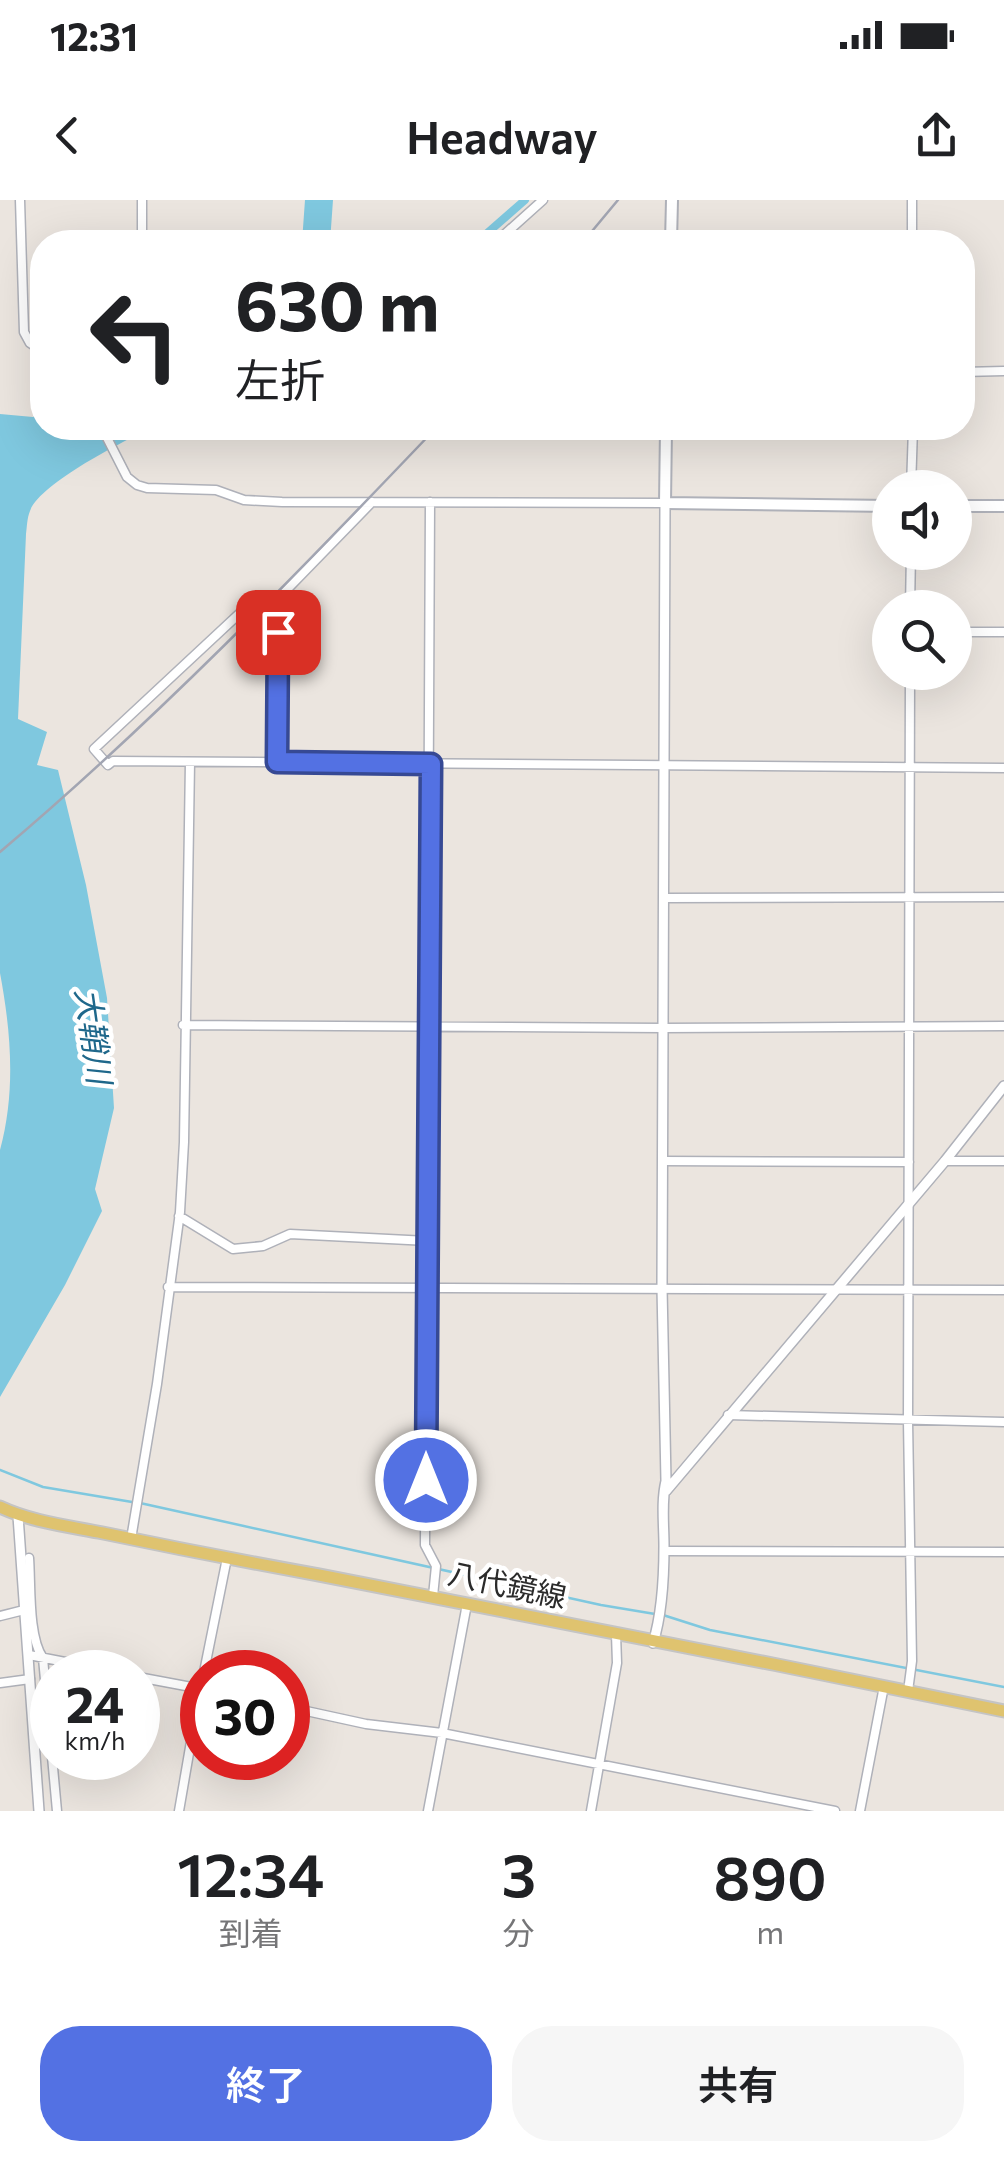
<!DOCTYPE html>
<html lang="ja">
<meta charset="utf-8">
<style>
:root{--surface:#fff;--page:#f6f6f6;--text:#202124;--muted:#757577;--accent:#5371e3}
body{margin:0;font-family:Commissioner,"Noto Sans JP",sans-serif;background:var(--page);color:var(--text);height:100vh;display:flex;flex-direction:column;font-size:38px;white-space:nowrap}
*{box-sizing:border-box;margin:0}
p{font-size:32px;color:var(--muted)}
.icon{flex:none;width:55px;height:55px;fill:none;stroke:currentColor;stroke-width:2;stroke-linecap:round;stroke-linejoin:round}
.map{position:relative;height:1611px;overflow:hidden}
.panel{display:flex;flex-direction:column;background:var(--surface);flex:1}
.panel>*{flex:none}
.banner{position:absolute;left:30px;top:30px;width:945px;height:210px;border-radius:40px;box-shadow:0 10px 40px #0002;background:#fff;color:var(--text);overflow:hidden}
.controls{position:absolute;left:872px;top:270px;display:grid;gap:20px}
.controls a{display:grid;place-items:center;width:100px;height:100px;border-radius:50%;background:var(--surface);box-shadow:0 10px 40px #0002;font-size:50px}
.speed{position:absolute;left:30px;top:1450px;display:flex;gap:20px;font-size:50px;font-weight:700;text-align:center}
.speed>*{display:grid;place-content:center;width:130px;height:130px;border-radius:50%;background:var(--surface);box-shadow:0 10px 40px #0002;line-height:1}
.speed small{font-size:25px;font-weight:400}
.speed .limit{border:15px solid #d22;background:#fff;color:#111}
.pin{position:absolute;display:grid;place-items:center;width:85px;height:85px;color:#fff;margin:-42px;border-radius:20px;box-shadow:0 5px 15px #0006}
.me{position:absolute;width:110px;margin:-55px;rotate:0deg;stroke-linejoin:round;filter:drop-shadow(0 0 8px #0008)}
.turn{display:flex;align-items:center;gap:35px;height:210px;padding:0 40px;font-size:45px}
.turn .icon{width:130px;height:130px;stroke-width:2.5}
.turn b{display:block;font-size:70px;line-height:85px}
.eta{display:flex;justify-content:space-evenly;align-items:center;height:170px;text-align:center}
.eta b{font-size:60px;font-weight:600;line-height:70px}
.primary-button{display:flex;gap:20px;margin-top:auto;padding:20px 40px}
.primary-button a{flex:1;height:115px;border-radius:40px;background:var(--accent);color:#fff;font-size:40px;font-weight:600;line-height:115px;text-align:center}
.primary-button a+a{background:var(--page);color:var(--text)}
.status{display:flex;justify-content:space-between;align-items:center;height:70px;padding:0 50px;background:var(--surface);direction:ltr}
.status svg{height:28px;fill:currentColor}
header{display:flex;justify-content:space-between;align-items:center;height:130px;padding:0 40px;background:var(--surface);font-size:45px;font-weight:600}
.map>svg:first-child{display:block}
</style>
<div class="status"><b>12:31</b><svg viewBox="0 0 49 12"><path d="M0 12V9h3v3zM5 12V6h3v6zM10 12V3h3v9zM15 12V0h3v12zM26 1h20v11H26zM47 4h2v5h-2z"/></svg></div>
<header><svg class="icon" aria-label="back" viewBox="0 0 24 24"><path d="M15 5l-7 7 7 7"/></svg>Headway<svg class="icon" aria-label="share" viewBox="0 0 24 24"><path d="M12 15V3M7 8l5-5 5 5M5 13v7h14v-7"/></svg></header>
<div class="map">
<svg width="1004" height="1611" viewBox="0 0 1004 1611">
<rect width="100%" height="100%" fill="#ebe5df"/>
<path fill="#7fc8df" d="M305,0h28l-3,42h-28z
M42,212v16h109c-27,13 -111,55 -121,83 -3,7 -3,16 -4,23l-8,185 29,13 -10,33 21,5 28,115 21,113 7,110 -19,81 7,22 -37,74 -65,112v-247c16,-59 11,-118 0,-177v-559l33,3z"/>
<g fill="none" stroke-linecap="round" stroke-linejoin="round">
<path stroke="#7fc8df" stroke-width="2.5" d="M0,1270l43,17 89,15
M140,1303l461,102 54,9
M663,1415l47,15 294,57"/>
<path stroke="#7fc8df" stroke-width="8" d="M477,42l48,-42"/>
<defs>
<path id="minor" d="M20,0l4,132 6,11 12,8
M142,0v41
M496,42l47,-42
M912,42v-42
M962,172l42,-1
M102,228l25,49 10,8 10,3 69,2 28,10 38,2 383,1
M911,288l2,-60
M372,302l-103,106 -29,5 -146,136 14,16 5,-4 891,7
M430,302l-5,1043 11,21 -3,30
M910,408l1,-56
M955,432h49
M277,563l1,-163
M664,698l340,-1
M183,825l480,3 341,-2
M663,961l246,1
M945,961h59
M179,1016l54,33 30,-3 27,-12 138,7
M168,1087l836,3
M728,1215l276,7
M131,1339l26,-155 23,-172 4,-70 6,-380
M664,1351l340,1
M29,1358c2,27 -1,79 14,100l14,153
M0,1416l24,-6
M29,1455l88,17
M204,1472l23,-114
M138,1477l64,12
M0,1483l30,-4
M908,1491l4,-30 -4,-240 2,-749
M288,1507l78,17 76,9 393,78
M179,1611l23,-133
M428,1611l39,-207
M591,1611l26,-148 -1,-29
M860,1611l24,-125"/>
<path id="tertiary" d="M666,1291l279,-330 59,-75
M18,1316l21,295
M653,1443c9,-29 11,-67 11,-97 0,-22 -3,-44 2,-65l-4,-193 3,-785"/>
<path id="secondary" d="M671,42l1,-42
M666,228l-1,75 225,3
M955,306h49"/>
<path id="primary" d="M0,1307c32,15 68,19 103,26 72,15 144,29 216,42 229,44 457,89 685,136"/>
</defs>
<use href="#minor" stroke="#afb1b9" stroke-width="11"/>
<use href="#tertiary" stroke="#afb1b9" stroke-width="12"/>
<use href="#secondary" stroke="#afb1b9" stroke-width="14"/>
<use href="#primary" stroke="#c4c4c4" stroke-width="15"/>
<use href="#minor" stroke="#fff" stroke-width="8"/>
<use href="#tertiary" stroke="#fff" stroke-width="9"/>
<use href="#secondary" stroke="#fff" stroke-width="10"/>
<use href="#primary" stroke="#dfc36f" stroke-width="11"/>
<path stroke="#a2a5b2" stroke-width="2.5" d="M583,42l35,-42
M0,652c155,-131 296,-277 436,-424"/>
</g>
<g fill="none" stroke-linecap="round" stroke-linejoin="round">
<defs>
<path id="route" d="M278,432l-1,130 154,2 -5,716"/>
</defs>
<use href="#route" stroke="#364994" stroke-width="25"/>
<use href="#route" stroke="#5371e3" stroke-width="18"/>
</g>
<g text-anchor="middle" stroke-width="9" stroke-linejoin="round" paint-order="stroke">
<g font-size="30" fill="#2b2b2b" stroke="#fff">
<text transform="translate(507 1386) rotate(12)" y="10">八代鏡線</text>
</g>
<g font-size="32" font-style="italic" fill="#1f688b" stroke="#fff">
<text transform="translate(93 836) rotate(82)" y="11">大鞘川</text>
</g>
</g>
</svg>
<div class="controls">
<a><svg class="icon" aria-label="sound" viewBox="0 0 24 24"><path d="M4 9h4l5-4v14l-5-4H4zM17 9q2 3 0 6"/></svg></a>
<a><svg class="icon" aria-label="search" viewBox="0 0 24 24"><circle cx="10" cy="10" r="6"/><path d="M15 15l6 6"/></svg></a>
</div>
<div class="speed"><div>24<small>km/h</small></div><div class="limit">30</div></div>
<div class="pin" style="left:278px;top:432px;background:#d93025"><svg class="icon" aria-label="arrive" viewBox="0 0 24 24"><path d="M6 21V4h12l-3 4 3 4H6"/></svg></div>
<svg class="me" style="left:426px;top:1280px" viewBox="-20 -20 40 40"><circle r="17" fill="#5371e3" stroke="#fff" stroke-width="3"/><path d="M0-11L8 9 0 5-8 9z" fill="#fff"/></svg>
<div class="banner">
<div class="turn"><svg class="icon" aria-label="left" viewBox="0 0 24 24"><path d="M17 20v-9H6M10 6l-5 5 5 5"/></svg><div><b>630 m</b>左折</div></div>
</div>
</div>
<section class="panel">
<div class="eta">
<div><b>12:34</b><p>到着</p></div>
<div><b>3</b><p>分</p></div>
<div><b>890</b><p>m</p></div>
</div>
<div class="primary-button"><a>終了</a><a>共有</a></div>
</section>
